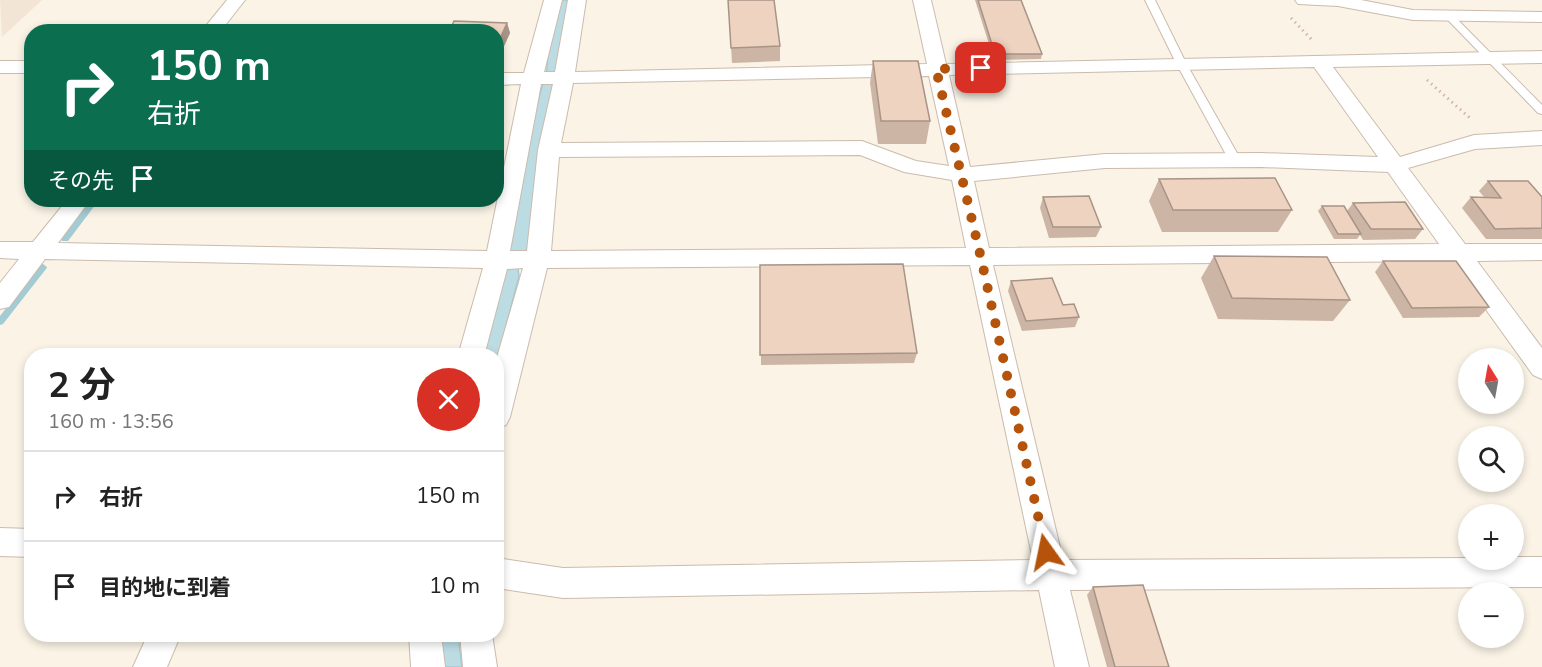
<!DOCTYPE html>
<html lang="ja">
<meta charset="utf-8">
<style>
:root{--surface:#fff;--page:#f2f2f2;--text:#222;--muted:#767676;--line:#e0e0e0}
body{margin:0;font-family:"Nunito Sans","Noto Sans JP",sans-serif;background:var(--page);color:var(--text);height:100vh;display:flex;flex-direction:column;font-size:22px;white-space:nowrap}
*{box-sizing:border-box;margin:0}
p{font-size:20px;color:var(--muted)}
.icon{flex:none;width:33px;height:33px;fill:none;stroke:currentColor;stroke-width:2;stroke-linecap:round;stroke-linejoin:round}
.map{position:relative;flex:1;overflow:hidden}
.drawer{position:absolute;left:24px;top:348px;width:480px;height:294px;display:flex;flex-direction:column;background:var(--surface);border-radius:24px;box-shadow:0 3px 9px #0003}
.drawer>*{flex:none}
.guide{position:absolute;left:24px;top:24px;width:480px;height:183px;border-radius:24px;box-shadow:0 3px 9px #0003;background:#0b6e4f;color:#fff;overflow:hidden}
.needle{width:39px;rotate:349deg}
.tools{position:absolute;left:1458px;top:348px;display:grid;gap:12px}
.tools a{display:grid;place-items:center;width:66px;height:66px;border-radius:50%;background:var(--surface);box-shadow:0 3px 9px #0003;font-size:30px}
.pin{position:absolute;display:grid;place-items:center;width:51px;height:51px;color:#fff;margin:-26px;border-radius:12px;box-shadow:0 3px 9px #0006}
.me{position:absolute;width:66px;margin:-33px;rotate:348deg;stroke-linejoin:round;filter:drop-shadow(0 0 4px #0008)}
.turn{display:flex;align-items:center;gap:21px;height:126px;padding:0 24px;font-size:27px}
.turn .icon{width:78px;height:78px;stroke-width:2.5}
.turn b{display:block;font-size:42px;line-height:51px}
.then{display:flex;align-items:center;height:57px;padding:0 24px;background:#0003;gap:12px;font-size:22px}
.round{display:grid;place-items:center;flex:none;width:63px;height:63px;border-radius:32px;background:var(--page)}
.head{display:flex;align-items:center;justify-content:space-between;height:102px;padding:0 24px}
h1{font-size:36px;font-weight:700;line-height:45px}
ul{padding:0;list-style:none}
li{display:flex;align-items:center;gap:18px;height:90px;padding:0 24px;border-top:2px solid var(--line)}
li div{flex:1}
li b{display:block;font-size:22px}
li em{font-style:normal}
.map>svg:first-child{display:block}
</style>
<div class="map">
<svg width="1542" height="667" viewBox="0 0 1542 667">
<rect width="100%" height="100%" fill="#faf3e6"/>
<path fill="#f2e5d5" d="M0,0h42l-40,37z"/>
<path fill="#bcdce3" stroke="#a3cbd4" stroke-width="1.5" d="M559,0h13l-44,244 -6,24h-4l1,8 -22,85 -1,-5h-14l48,-226 17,-61 1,-20z
M435,635h23l4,32h-24z"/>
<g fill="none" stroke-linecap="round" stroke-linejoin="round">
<path fill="#a3cbd4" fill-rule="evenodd" d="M224,29l2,1 1,2h-6z
M91,200h8l-31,41h-6l-1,-2 1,-2z
M43,264l4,3 -1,2 -43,55 -3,1v-9l40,-51z"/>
<defs>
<path id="lane" d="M1145,0h10l31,63 55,97 -2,3h-8l-2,-3 -53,-97z
M1446,14h6l90,91v9l-4,-1 -92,-95z"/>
<path id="street" d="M227,0h18l-25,32h-19z
M544,0h18l-18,72h11l13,-72h18l-11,72 352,-8 -14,-64h18l15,64 596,-13v12l-209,4 67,90 74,-22 68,-4v14l-67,4 -67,19 57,76h77v16l-65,1 65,87v31l-9,-4 -82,-114 -458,4 70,295 405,-2v2h46v-3h28v30l-472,3 19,77h-34l-16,-77 -476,8 -67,-10v-30l67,10 470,-8 -63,-295 -423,3 -37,149 -4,8 -10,3v-67l27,-93 -16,1 -23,87h-26l25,-88 -438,-9 -36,48 -9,2v-26l19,-24 -19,-1v-16h33l34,-42h23l-32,43 429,8 34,-167 -25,1v-12h28zM1314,67l64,90 -117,-4 -156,1 -135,13 -21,-92zM929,76l20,90 -33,-5 -54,-20 -301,2 12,-60zM541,84h12l-15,66 -11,101h-17zM860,155l44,17 48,8 14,68 -415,3 8,-94zM1261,167l127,5 51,72 -450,4 -15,-67 131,-13z
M1295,0h66l52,10 129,2v10l-129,-2 -75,-14 -40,-2z
M0,61h32v12h-32z
M0,528l32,1v28l-32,-1z
M148,634h33l-14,33h-34z
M409,634h32l4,33h-34z
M460,634h32l5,33h-34z"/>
</defs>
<use href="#lane" stroke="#cbbbad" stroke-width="2"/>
<use href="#street" stroke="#cbbbad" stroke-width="2"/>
<path stroke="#d3b6a3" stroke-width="3" stroke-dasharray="1.5 4" stroke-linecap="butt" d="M1291,18l22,23
M1427,80l44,39"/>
<use href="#lane" fill="#fff" fill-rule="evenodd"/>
<use href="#street" fill="#fff" fill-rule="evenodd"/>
</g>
<path fill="#cdb5a5" d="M728,0l52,46v15l-48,2z
M975,0h46l21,54 -1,5 -47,1z
M507,23l3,10 -10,22h-4v-23z
M873,61l57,60 -4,23h-48l-8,-61z
M1159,179l133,31 -14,22h-116l-13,-31z
M1488,181l54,16v42h-56l-24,-31 9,-11h13l-5,-6z
M1043,197l58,30 -5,10 -47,1 -9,-30z
M1353,203l70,26 -8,10 -52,1 -3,-5 -3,4h-23l-16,-28 4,-5 25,5z
M1214,256l136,44 -17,21 -115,-2 -17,-41z
M1383,261l106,46 -10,10 -76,1 -28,-46z
M760,265l157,88 -3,10 -153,2z
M1011,281l52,24 16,12 -4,10 -53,4 -14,-40z
M1093,587l76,80h-62l-20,-72z"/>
<path fill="#a79486" d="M507,23l3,10 -10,22 -3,-10z"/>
<path fill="#eed3c0" stroke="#a79486" stroke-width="1.5" d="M728,0h46l6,46 -49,2z
M978,0h43l21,54h-47z
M454,21l53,2 -10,22 -1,-13h-47z
M873,61h45l12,60h-49z
M1275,178l17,32h-119l-14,-31z
M1488,181h40l14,16v31l-47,1 -24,-32 30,1z
M1089,196l12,31h-48l-10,-30z
M1405,202l18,27h-52l-18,-26z
M1322,206h22l17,28h-23z
M1214,256l113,1 23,43 -118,-2z
M1383,261h73l33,46 -77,1z
M903,264l14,89 -157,2v-90z
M1052,278l11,27 11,-1 5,13 -53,4 -15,-40z
M1143,585l26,82h-54l-22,-80z"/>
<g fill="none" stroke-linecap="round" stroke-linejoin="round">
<path stroke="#b45309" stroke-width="10" stroke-dasharray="0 18" d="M981,68l-45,1 45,189 65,294"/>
</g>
</svg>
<div class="tools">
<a><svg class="needle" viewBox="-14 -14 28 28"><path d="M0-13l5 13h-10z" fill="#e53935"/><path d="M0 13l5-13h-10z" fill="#767676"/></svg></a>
<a><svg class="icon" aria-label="search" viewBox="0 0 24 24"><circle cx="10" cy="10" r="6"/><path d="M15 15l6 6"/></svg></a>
<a>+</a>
<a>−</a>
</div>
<div class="pin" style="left:981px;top:68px;background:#d93025"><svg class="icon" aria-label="arrive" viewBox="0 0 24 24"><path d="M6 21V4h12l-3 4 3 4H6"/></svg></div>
<svg class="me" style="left:1046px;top:552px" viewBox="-20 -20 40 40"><path d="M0-17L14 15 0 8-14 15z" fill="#b45309" stroke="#fff" stroke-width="4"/></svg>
<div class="guide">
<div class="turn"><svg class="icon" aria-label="right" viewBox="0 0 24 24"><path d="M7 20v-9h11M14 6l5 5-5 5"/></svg><div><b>150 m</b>右折</div></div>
<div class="then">その先<svg class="icon" aria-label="arrive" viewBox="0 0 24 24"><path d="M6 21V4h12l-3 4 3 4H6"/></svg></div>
</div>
<section class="drawer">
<div class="head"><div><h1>2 分</h1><p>160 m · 13:56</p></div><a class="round" style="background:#d93025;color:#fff"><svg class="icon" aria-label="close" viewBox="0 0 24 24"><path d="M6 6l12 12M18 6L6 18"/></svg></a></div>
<ul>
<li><svg class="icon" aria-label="right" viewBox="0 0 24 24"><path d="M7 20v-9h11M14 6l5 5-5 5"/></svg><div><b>右折</b></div><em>150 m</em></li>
<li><svg class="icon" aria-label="arrive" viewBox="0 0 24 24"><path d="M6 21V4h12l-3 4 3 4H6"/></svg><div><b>目的地に到着</b></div><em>10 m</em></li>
</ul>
</section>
</div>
